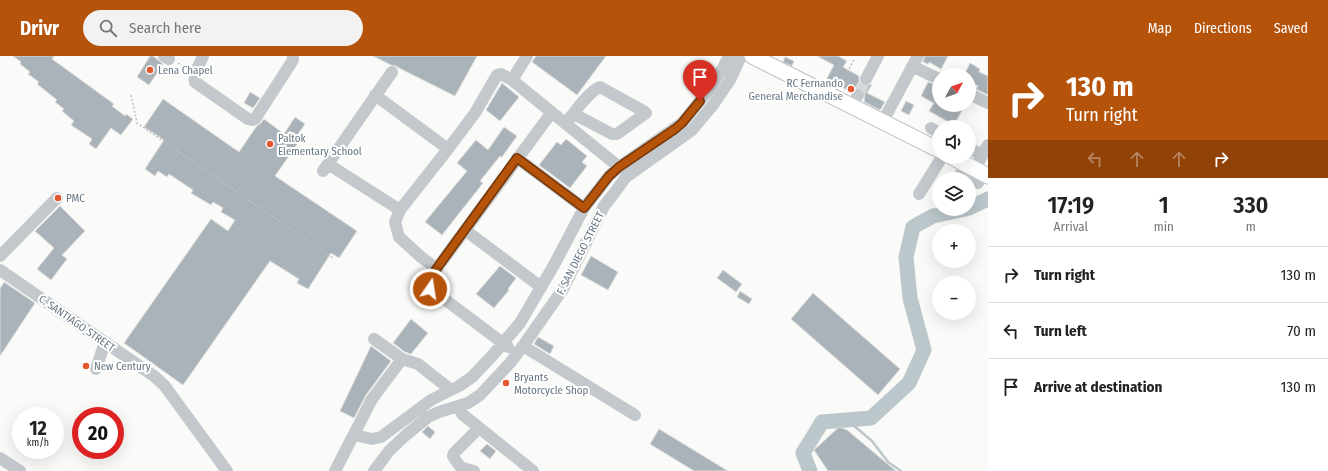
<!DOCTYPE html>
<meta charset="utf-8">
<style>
:root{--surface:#fff;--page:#f2f2f2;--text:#222;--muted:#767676;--line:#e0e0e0;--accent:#b45309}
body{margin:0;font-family:"Fira Sans Condensed",sans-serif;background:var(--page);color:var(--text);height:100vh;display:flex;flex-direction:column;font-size:15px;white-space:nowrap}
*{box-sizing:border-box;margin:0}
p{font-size:13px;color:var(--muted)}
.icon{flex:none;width:22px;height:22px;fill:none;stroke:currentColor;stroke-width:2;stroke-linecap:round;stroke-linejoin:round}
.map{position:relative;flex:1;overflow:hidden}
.panel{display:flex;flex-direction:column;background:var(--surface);width:340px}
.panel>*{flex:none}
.hud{background:#b45309;color:#fff;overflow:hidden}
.needle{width:26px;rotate:50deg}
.tools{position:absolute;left:932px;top:12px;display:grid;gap:8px}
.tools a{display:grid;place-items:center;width:44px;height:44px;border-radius:50%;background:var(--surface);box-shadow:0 4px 16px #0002;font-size:20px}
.speed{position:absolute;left:12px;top:351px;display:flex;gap:8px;font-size:20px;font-weight:700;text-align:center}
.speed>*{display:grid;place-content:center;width:52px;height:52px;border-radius:50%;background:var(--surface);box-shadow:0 4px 16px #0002;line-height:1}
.speed small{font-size:10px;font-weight:400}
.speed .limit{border:6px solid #d22;background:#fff;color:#111}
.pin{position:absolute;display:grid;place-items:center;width:34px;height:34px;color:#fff;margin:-41px -17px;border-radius:50% 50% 50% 0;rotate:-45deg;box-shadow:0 0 4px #0007}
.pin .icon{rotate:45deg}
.me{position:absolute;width:44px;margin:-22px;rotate:13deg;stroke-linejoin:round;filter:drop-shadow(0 0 3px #0008)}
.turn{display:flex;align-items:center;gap:14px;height:84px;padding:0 12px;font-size:18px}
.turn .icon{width:52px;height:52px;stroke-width:2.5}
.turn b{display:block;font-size:28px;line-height:34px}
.lanes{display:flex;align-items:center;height:38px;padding:0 12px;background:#0003;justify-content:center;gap:20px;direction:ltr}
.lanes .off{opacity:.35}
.eta{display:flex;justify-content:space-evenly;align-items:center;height:68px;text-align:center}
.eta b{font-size:24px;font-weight:600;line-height:28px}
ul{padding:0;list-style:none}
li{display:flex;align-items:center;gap:12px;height:56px;padding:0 12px;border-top:1px solid var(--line)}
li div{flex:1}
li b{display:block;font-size:15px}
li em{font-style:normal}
header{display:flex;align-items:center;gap:24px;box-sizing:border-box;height:56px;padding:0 20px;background:var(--accent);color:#fff}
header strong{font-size:19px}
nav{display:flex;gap:22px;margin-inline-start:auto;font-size:14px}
.search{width:280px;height:36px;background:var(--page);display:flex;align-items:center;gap:10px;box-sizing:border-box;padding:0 14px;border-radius:22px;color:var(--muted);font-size:15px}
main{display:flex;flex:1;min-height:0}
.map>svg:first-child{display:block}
</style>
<header>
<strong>Drivr</strong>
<div class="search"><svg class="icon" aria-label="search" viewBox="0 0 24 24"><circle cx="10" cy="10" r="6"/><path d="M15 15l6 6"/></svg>Search here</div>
<nav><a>Map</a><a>Directions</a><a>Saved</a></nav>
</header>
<main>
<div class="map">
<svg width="988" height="415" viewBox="0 0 988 415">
<rect width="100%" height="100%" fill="#fafaf8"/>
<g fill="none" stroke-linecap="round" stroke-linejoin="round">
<path stroke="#bbc7cb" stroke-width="2.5" d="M847,364l25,21 16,21 13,9"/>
<path stroke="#bbc7cb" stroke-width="15" d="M969,152l19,-9
M810,415l-7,-18 19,-31 49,-4 38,-35 15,-33 -14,-52 -4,-41 7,-30 20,-11 33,-7"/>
</g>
<path fill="#aab3b9" stroke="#dcdcda" d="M13,0h41l-2,3 62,45 -2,2 13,10 1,-2 7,5 -12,16 -10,-7 -15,21 -7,-5 3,-5 -21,-14 3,-4 -12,-10 2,-2 -9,-7 2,-2 -20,-16 2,-2 -11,-8 2,-2 -10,-8 1,-2z
M150,0h3l10,8 -14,21 -12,-8z
M373,0h104l-22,40 -56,-28 -3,-2 -5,-1z
M536,0h70l-29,39 -45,-33z
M817,0h21l9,5 -4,6 16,9v4l1,3 6,3 6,-2 -5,9 18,9 -5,8 -16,-8 1,-8 -4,-6h-7l-3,4 -15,-8 -1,3 -10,-5 9,-17z
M925,0h23l-7,13 -12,-7 -1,2 -5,-2z
M785,1l9,4 -2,5 -9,-4z
M970,7l10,6 -1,3 9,4v19l-12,-6 2,-3 -9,-5v-6h-5z
M928,26l11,4v19h26l-11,20 -25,-14 5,-8 -13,-7z
M502,27l17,14 -19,24 -14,-11z
M250,36l10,6 -7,10 -9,-5z
M163,43l76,53 17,-25 5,-4 3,-4 20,15 11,-17 10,7 -11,16 4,3 -23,33 82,55 -18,27 -8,-5 -23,36 -11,-6 2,-4 -29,-18 -87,124 -59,-42 87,-124 17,12 7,-11 -14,-8 2,-4 -10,-6 -2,3 -20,-12 2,-3 -24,-16 -2,3 -9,-6 -3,5 -10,-7 19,-29 -20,-13z
M906,45l8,4 -5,10 -8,-4z
M504,71l13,9 -15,21 -2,-1 -20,25 3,2 -41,52 -17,-13 42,-51 -10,-8 19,-23 12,10z
M566,83l21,17 -5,6 5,4 -17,22 -31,-23 18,-23 4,3z
M60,150l25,25 -23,24 5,4 -16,21 -14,-11 17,-21 -19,-17z
M591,200l27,16 -10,18 -27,-15z
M500,210l16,12 -8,11 1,1 -15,18 -18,-14z
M723,214l19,14 -6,8 -19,-14z
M4,226l31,21 -35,53v-67z
M740,235l12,8 -3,5 -12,-7z
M813,237l87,76 -22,26 -87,-76z
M411,263l17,14 -17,21 -6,-2 -12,-9z
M538,281l16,9 -4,8 -16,-10z
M371,290l20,15 -25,34 -12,23 -14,-7z
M428,370l7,6 -5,7 -8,-7z
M839,371l8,3 49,41h-68l-14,-21z
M659,373l69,42h-34l-44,-27z
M487,388l9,7 -6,8 -10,-8z"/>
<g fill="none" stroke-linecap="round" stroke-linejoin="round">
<path stroke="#d5d9db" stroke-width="12" stroke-dasharray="12 6" stroke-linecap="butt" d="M858,39l8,-16"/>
<defs>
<path id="major" d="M752,0l187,94
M952,101l36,19"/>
</defs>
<use href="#major" stroke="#b5babe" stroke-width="17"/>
<path stroke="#bbbfc2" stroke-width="1.5" stroke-dasharray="2 2" stroke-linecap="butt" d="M178,7l9,5
M839,30l15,-26
M131,39l6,28 197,136"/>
<path stroke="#c3c8cc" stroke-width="12" d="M164,0l5,3
M203,0c-3,8 -10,18 -8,26l53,37 4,1 3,-1 38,-59v-4
M912,10l27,13
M866,23l12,-23
M512,24l107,87
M969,38l19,9
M375,39l73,54
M852,50l6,-11
M883,65l35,-65
M566,67c8,-10 22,-31 34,-36l45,25 1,1 -29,21h-5l-38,-20
M931,72l8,5
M969,92l13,7
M517,102l67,50
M328,108l72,46
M975,113l13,-24
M323,115l69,-99
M961,117l17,10
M919,138l23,-37
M465,174l76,57
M0,200l57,-58
M437,213l-16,-12 -22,-20 -4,-15 5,-12 48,-61 27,-36 22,-38 4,-1 11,6 15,-24
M0,214l154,106 10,9 63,86
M374,283l28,20 16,5 33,26
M523,290l112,69
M508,291l-77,-58 -2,-10 123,-167
M96,313l9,-27
M458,350l4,8 71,57
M355,379l17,4 9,-2 50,-37 28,-14 13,-9 20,-21 28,-33 34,-58 30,-57 25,-32 10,-9 63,-44 26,-32 15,-23 6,-12
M0,402l20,13
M335,415l37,-72 30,-40
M374,415l15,-20 17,-16 22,-18 11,-5 29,-9 12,-8 30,-32 13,-17 40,-57 41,-83 11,-14 11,-15 66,-47 21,-25 17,-25 11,-24
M474,415c-14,-3 -14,-3 -21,-15l1,-3 25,-25"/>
<use href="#major" stroke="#fff" stroke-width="15"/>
</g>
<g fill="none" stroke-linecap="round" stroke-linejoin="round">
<defs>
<path id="route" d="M430,233l-1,-10 88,-121 67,50 25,-32 10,-9 56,-38 7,-6 18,-22"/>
</defs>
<use href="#route" stroke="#753606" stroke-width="10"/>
<use href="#route" stroke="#b45309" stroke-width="7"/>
</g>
<g fill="#e4572e" stroke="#fff" stroke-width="1.5">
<circle cx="150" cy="14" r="4"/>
<circle cx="851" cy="33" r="4"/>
<circle cx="270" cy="88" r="4"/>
<circle cx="58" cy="142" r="4"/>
<circle cx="86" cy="310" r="4"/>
<circle cx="506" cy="327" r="4"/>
</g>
<g text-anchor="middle" stroke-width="4" stroke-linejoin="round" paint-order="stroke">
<g font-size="11" fill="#657683" stroke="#fff" text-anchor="start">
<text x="158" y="18">Lena Chapel</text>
<text x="843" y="31" text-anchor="end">RC Fernando<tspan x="843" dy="13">General Merchandise</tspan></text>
<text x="278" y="86">Paltok<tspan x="278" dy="13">Elementary School</tspan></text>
<text x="66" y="146">PMC</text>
<text x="94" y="314">New Century</text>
<text x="514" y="325">Bryants<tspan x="514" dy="13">Motorcycle Shop</tspan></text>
</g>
<g font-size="11" fill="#657683" stroke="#fff">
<text transform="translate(580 197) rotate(-63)" y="4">F. SAN DIEGO STREET</text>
<text transform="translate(77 267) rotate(35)" y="4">C. SANTIAGO STREET</text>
</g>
</g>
</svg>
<div class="tools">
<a><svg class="needle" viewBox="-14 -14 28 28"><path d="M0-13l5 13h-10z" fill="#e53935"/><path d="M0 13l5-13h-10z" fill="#767676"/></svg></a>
<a><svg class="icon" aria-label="sound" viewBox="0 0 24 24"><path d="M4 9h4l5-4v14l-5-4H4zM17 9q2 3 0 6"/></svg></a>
<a><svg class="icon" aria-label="layers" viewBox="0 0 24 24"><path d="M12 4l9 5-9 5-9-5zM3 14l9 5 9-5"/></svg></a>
<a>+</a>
<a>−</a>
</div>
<div class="speed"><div>12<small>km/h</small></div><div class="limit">20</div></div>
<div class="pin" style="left:700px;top:45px;background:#d93025"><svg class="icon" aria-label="arrive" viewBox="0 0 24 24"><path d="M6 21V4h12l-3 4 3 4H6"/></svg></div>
<svg class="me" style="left:430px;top:233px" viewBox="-20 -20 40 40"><circle r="17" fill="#b45309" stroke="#fff" stroke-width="3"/><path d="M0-11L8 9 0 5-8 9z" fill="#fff"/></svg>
</div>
<section class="panel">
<div class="hud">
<div class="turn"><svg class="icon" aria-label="right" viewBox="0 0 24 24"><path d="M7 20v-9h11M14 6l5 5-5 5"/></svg><div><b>130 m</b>Turn right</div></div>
<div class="lanes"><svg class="icon off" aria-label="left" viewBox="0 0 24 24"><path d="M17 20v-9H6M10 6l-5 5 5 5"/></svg><svg class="icon off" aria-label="ahead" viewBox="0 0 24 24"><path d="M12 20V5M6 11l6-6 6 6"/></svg><svg class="icon off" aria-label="ahead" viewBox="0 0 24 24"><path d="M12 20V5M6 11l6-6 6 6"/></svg><svg class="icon" aria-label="right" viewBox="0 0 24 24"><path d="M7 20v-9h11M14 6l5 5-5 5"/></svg></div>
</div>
<div class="eta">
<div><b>17:19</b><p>Arrival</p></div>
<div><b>1</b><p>min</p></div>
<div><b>330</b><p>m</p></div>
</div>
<ul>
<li><svg class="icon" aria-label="right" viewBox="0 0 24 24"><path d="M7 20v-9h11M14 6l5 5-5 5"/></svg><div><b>Turn right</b></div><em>130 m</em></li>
<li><svg class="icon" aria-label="left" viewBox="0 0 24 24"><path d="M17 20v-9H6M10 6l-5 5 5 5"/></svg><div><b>Turn left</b></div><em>70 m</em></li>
<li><svg class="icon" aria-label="arrive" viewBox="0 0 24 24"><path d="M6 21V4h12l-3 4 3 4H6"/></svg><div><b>Arrive at destination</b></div><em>130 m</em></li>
</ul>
</section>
</main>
